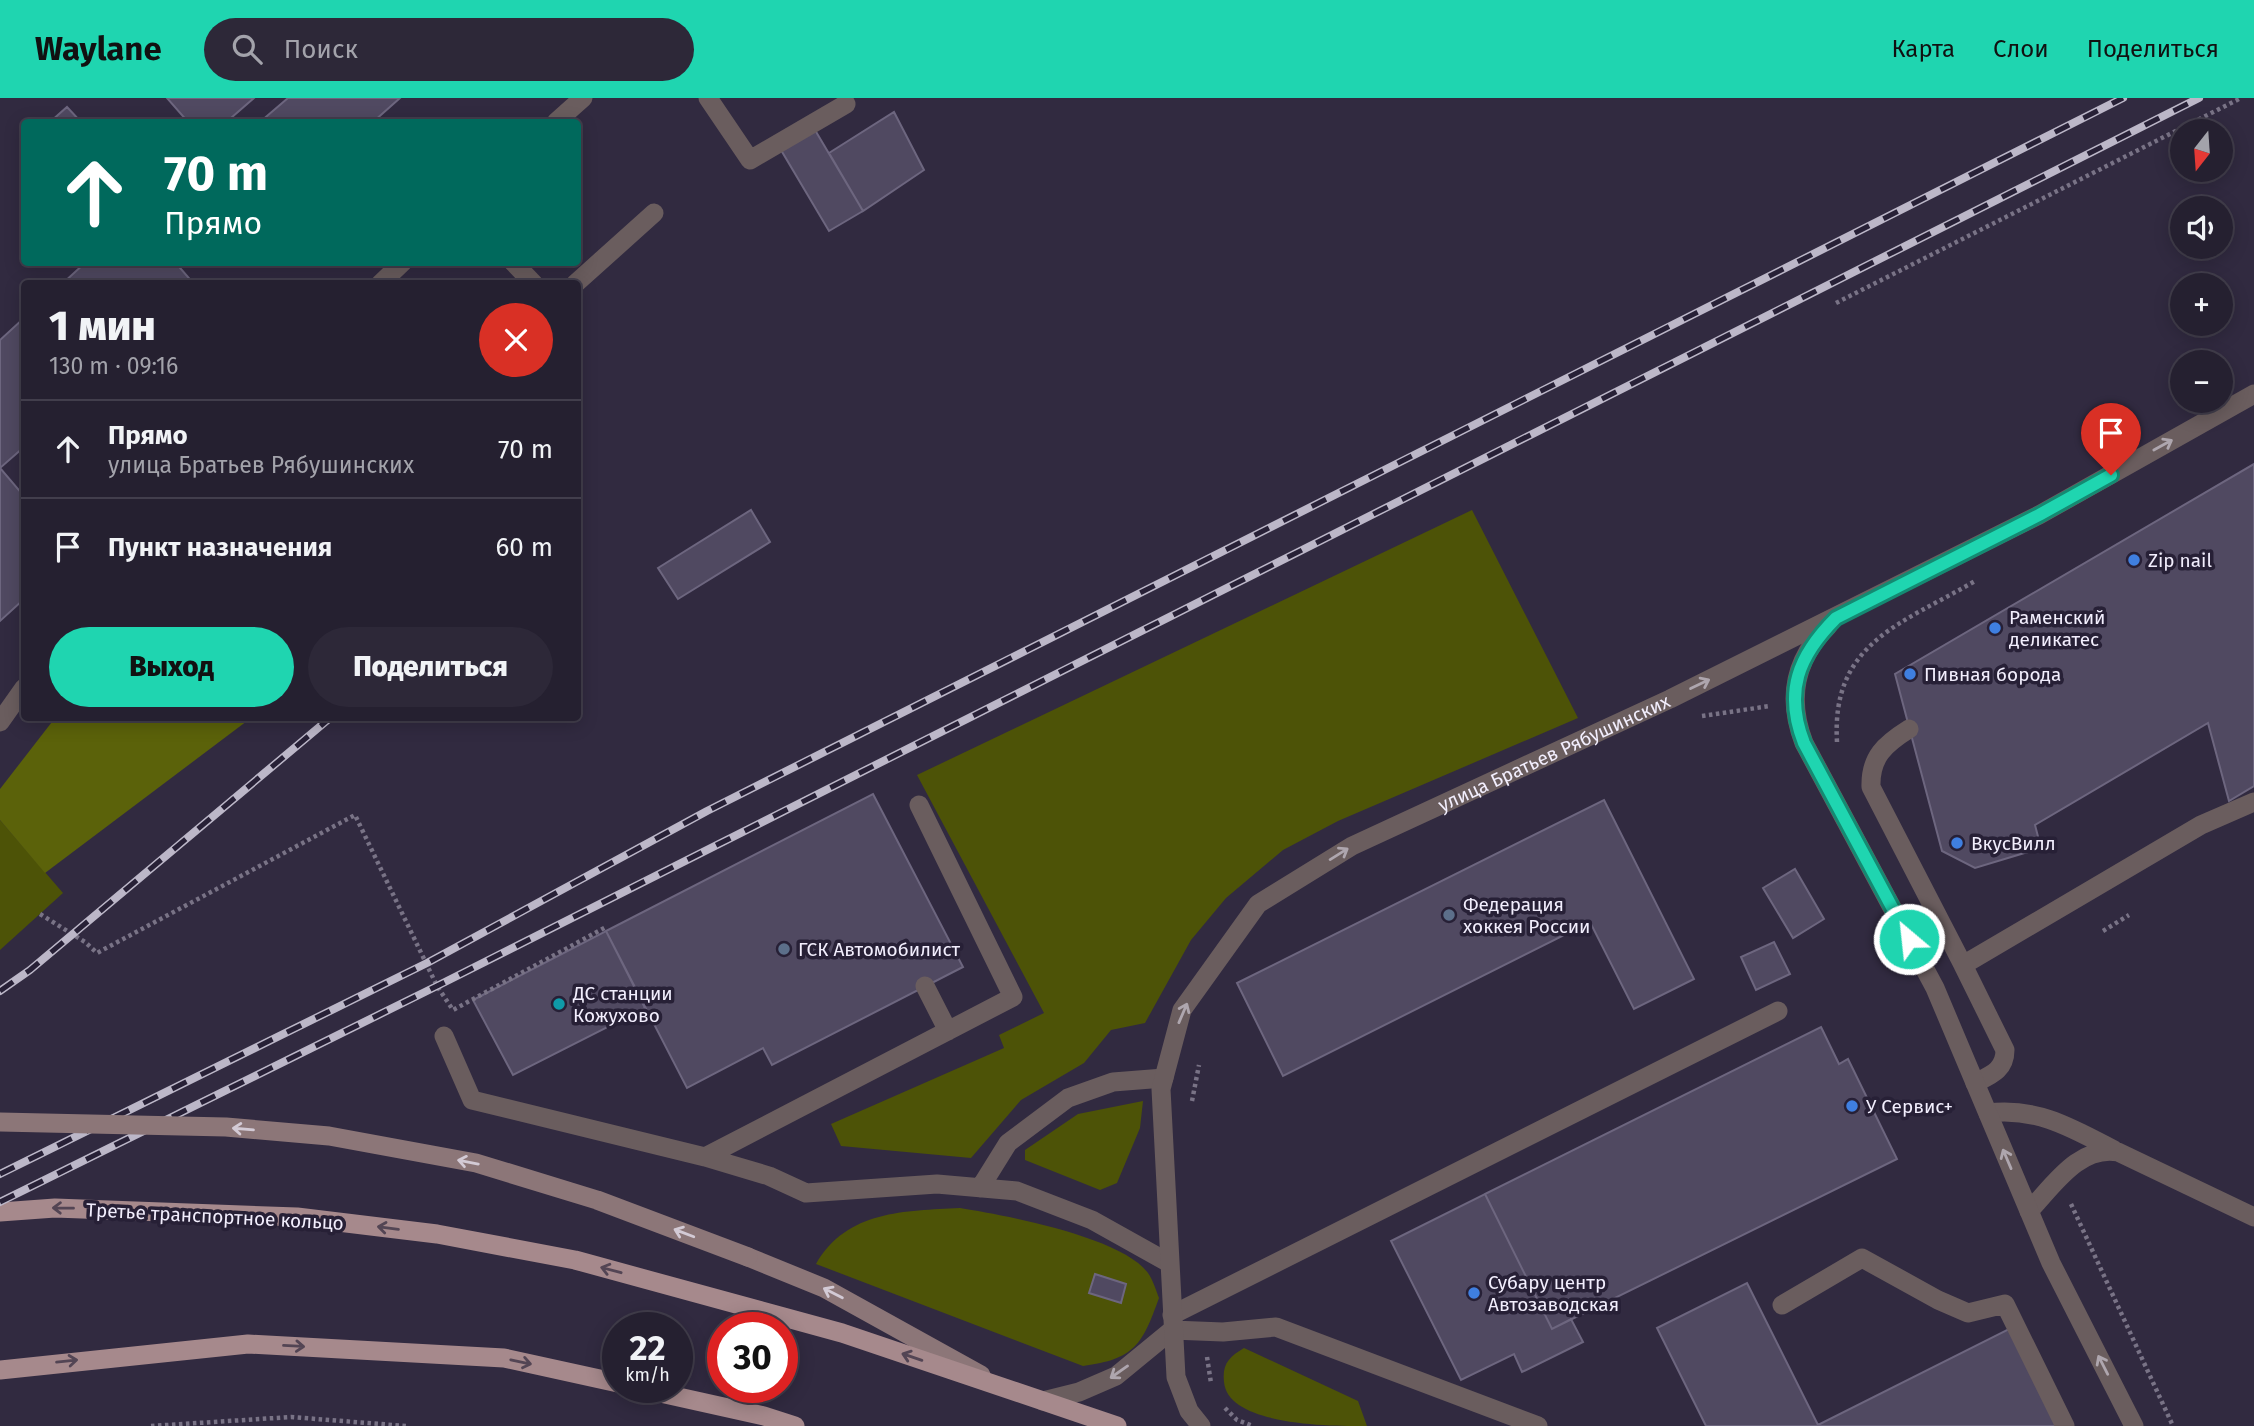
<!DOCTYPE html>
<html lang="ru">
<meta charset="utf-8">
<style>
:root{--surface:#252030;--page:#2d2838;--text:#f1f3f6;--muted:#a3a3ab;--line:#423e4c;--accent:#1fd5b0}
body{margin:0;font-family:"Fira Sans",sans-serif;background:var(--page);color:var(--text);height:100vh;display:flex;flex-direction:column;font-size:26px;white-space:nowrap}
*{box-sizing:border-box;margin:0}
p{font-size:23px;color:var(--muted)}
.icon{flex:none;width:38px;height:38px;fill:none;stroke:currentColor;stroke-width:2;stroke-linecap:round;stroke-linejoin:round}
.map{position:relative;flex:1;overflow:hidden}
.panel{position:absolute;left:21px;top:182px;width:560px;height:441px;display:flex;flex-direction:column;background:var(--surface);border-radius:7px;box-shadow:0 4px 18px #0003,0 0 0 2px var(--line)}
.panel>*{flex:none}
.top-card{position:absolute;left:21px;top:21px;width:560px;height:147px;border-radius:7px;box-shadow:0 4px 18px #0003,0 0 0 2px var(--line);background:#00695c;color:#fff;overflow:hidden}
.needle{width:46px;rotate:197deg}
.controls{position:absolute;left:2170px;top:21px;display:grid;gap:14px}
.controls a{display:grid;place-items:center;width:63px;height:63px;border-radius:50%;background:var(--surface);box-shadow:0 4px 18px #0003,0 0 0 2px var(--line);font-size:35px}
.speed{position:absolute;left:602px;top:1214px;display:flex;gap:14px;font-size:35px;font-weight:700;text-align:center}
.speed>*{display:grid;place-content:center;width:91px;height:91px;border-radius:50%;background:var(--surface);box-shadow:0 4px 18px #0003,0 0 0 2px var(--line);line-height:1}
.speed small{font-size:18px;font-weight:400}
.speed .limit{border:10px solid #d22;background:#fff;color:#111}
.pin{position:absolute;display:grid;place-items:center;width:60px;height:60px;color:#fff;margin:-72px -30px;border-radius:50% 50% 50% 0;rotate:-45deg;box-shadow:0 0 7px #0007}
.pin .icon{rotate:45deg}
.me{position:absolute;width:77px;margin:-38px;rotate:332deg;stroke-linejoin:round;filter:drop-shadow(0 0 5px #0008)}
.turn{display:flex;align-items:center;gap:24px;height:147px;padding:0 28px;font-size:32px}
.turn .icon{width:91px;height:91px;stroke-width:2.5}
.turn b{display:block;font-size:49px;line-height:60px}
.round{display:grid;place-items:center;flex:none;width:74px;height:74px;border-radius:37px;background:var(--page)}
.head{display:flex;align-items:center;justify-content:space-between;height:119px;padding:0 28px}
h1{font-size:42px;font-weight:800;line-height:52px}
.action{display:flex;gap:14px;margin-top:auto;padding:14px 28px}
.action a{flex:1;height:80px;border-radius:42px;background:var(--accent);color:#111;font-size:28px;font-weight:800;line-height:80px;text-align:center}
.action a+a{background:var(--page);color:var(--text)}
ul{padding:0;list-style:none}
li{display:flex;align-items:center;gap:21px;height:98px;padding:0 28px;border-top:2px solid var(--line)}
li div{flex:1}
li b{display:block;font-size:26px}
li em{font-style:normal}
header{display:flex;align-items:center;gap:42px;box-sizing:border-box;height:98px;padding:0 35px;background:var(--accent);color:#111}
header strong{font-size:33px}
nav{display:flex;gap:38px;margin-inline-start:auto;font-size:24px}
.search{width:490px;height:63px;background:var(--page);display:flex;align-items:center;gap:18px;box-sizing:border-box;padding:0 24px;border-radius:38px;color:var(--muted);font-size:26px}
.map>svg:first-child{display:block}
</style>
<header>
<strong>Waylane</strong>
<div class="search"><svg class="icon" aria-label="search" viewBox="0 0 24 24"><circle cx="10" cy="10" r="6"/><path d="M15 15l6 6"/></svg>Поиск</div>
<nav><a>Карта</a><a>Слои</a><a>Поделиться</a></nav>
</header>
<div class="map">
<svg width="2254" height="1328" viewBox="0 0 2254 1328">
<rect width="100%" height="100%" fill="#312a40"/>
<path fill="#4d5307" d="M1472,412l106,208 -240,103 -55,29 -57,48 -35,42 -46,83 -34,7 -27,33 -63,37 -50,58 -130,-12 -10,-22 173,-76 -5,-13 45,-22 -127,-238z
M0,722l63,73 -63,57z
M1143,1003l-3,27 -23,55 -17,7 -75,-30v-10l53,-36z
M960,1110c44,7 162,29 188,65 5,7 8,17 11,25 -17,47 -24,61 -76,68l-267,-102c31,-54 89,-53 144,-56z
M1244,1250l114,53 9,25c-36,0 -139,0 -143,-44 -2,-18 5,-25 20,-34z"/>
<path fill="#5b620a" d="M55,620h196l-206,155 -45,-53v-31z"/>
<path fill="#504961" stroke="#6d667f" stroke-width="2" d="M167,0h87l-23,20 5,4h-48z
M288,0h112l-27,24h-113z
M67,9l14,15h-31z
M894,14l30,58 -61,41 -34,-58z
M815,32l48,81 -34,20 -48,-81z
M86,164h89l19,22h-132z
M24,220v129l-24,21v-128z
M2254,366v322l-25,15 -21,-78 -173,102 6,23 -66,20 -33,-17 -47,-177z
M0,370l24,28v103l-24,22z
M751,412l19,32 -92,57 -20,-31z
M873,696l90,173 -191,98 -9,-17 -76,40 -81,-157z
M1604,702l90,179 -60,30 -44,-87 -307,154 -46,-93z
M1795,771l29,50 -31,19 -30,-50z
M606,833l39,77 -132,67 -40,-75z
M1774,844l16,32 -34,16 -15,-33z
M1821,929l18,37 9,-5 49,100 -345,170 -67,-135z
M1485,1096l67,135 19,-10 12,23 -61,30 -8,-18 -53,26 -70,-139z
M1095,1176l31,10 -5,19 -32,-10z
M1747,1185l71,142 193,-97 49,98h-354l-49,-98z"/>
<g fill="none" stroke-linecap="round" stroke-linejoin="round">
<path stroke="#797386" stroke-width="4.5" stroke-dasharray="3.5 3.5" stroke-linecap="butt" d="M1836,205l405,-205
M1702,618l68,-10
M1837,644c-6,-100 65,-118 138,-161
M40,816l45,28 12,11 258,-138 82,171 16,24 153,-83
M2103,833l26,-16
M1192,1003l7,-36
M2071,1106l102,222
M1207,1259l4,26
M1225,1310l12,12 16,6
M151,1328l140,-9 115,9"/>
<path stroke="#6a5d5e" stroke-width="19" d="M708,0l42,62 96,-56
M513,164l21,22
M575,186l79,-71
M1909,631c-24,15 -39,28 -38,58l92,178
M925,888l23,45
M444,938l28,64 233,57 64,19 37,17 131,-9 80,7 75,29 77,43
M1975,985c16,-8 30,-13 30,-33l-42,-85 238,-140 53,-23
M1988,1015c49,-6 84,15 126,37
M705,1059l308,-160 -94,-192
M980,1090l28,-45 60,-45 45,-16 51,-4
M2029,1113c24,-25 50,-66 89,-59l136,65
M1782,1207l80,-47 76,42 30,13 37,-9 60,122
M1172,1217l606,-304
M1172,1232l51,2 53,-5 262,99"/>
<g stroke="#6a5d5e" stroke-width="19">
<path d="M556,24l27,-24"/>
<path d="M380,186l23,-22"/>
<path d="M1828,528c-34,34 -41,73 -24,117l131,245 116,275 83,163"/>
<path d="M0,624l24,-34"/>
<path d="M1043,1303l36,-9 37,-16 56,-46"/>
<path id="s1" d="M1201,1328l-12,-15 -13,-34 -15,-288 21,-79 76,-106 94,-58 318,-147 369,-184 215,-121"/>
</g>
<path stroke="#8c7678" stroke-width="19" d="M748,1159l76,31 157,87"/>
<path stroke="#a6898c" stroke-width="19" d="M0,1114l55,-4 242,9 140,17 138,26 267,73 275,93
M0,1272l248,-26 256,14 114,25
M638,1290l126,28 31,10"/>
<defs>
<path id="rail" d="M0,893l30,-21 300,-252
M0,1076l427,-211 280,-152 1416,-713
M0,1104l437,-216 1762,-888"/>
</defs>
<use href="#rail" stroke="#bcb7c8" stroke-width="8"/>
<use href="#rail" stroke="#272036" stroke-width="5" stroke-dasharray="16" stroke-linecap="butt"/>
<path stroke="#8c7678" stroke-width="19" d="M0,1024l226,5 103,9 147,27 121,37 151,57"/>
</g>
<defs><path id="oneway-shaft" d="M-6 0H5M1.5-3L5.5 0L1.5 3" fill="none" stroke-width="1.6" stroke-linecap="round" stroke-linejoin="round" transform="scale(1.75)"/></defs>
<g stroke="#aea6ae">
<use href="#oneway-shaft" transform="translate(2163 347) rotate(-29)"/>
<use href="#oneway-shaft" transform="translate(1700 586) rotate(-26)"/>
<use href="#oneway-shaft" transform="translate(1339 756) rotate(-32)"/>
<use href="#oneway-shaft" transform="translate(1183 915) rotate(-67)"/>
<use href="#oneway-shaft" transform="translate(2007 1061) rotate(-113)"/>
<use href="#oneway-shaft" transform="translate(2103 1267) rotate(-117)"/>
<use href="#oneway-shaft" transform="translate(1119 1274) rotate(145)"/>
</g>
<g stroke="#d3cad5">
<use href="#oneway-shaft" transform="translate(243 1031) rotate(-175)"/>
<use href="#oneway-shaft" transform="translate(468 1064) rotate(-169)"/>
<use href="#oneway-shaft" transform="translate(684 1135) rotate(-159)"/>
<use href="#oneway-shaft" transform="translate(833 1195) rotate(-153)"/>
</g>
<g stroke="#534554">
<use href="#oneway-shaft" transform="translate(63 1110) rotate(-179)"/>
<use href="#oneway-shaft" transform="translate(388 1130) rotate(-173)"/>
<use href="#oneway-shaft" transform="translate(611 1172) rotate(-165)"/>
<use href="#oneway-shaft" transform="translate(294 1248) rotate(3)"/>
<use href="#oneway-shaft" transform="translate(912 1259) rotate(-161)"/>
<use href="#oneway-shaft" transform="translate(67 1263) rotate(-6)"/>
<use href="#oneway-shaft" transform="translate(521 1264) rotate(12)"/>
</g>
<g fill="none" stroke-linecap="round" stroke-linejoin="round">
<defs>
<path id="route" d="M1909,841l-105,-196c-20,-51 -6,-87 32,-125l203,-103 72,-40"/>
</defs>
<use href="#route" stroke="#148a72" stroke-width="18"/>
<use href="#route" stroke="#1fd5b0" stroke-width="12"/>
</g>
<g fill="#3f7fe0" stroke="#272036" stroke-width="2.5">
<circle cx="2134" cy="462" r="7"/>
<circle cx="1995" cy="530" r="7"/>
<circle cx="1910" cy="576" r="7"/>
<circle cx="1957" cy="745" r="7"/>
<circle cx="1852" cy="1008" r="7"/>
<circle cx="1474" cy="1195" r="7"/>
</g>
<g fill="#5c6f8a" stroke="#272036" stroke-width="2.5">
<circle cx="1449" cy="817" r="7"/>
<circle cx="784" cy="851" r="7"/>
</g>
<circle fill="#0f9aa8" stroke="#272036" stroke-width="2.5" cx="559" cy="906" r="7"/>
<g text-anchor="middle" stroke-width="7" stroke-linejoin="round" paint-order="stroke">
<g font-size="19" fill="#f2eefd" stroke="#272036" text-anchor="start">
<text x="2148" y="469">Zip nail</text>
<text x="2009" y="526">Раменский<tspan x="2009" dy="22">деликатес</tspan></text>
<text x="1924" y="583">Пивная борода</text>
<text x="1971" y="752">ВкусВилл</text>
<text x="1463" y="813">Федерация<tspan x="1463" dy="22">хоккея России</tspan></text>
<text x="798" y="858">ГСК Автомобилист</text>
<text x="573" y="902">ДС станции<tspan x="573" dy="22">Кожухово</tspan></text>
<text x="1866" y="1015">У Сервис+</text>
<text x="1488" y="1191">Субару центр<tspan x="1488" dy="22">Автозаводская</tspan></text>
</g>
<g font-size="19" fill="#f2eefd" stroke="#272036">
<text dy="7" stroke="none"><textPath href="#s1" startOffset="889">улица Братьев Рябушинских</textPath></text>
<text transform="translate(215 1118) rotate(3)" y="7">Третье транспортное кольцо</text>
</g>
</g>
</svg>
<div class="controls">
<a><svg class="needle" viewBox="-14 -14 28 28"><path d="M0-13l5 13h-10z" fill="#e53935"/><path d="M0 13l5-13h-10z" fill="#a3a3ab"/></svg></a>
<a><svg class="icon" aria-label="sound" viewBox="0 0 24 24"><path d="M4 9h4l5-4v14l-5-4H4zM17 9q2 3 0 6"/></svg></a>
<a>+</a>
<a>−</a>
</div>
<div class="speed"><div>22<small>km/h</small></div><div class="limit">30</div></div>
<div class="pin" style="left:2111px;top:377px;background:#d93025"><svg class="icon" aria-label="arrive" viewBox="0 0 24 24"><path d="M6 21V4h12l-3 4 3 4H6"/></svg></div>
<svg class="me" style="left:1909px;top:841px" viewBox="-20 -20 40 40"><circle r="17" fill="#1fd5b0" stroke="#fff" stroke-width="3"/><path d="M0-11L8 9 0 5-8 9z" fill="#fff"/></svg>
<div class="top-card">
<div class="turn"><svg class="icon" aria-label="ahead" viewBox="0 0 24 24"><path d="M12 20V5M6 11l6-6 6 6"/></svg><div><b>70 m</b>Прямо</div></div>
</div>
<section class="panel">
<div class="head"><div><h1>1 мин</h1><p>130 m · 09:16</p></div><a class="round" style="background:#d93025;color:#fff"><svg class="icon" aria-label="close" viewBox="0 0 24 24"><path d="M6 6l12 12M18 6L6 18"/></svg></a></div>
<ul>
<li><svg class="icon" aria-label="ahead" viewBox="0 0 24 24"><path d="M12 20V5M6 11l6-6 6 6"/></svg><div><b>Прямо</b><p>улица Братьев Рябушинских</p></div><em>70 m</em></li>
<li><svg class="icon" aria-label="arrive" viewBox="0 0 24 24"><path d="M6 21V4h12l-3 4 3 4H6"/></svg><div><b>Пункт назначения</b></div><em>60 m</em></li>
</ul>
<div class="action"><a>Выход</a><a>Поделиться</a></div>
</section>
</div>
